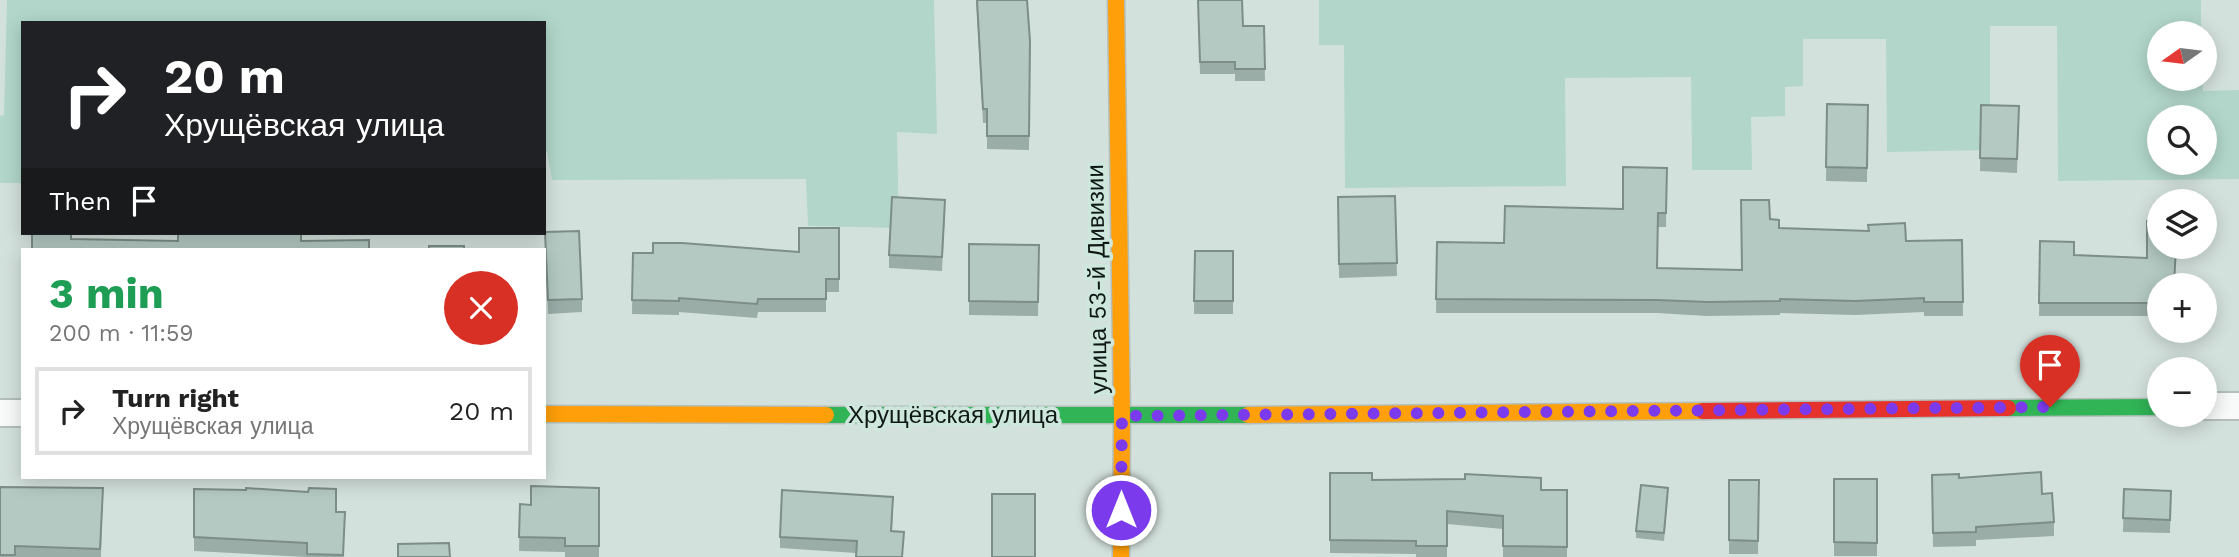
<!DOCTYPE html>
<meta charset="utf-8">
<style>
:root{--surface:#fff;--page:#f2f2f2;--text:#222;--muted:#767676;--line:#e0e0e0}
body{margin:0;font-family:"Work Sans",sans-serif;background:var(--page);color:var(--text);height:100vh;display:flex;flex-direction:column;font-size:26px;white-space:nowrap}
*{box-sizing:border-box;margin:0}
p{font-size:23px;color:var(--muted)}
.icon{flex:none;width:38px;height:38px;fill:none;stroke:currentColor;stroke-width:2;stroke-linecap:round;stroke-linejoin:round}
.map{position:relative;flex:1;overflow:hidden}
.drawer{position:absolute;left:21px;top:248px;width:525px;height:231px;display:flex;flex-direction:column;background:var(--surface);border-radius:0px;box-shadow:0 4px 18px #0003}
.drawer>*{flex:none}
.top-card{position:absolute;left:21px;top:21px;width:525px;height:214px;border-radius:0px;box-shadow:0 4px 18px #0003;background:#202124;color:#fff;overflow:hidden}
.needle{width:46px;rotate:256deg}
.controls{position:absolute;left:2147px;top:21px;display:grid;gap:14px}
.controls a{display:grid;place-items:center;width:70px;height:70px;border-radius:50%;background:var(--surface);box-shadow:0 4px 18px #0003;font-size:35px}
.pin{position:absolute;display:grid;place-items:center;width:60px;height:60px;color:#fff;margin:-72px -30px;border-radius:50% 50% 50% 0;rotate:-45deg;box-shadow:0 0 7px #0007}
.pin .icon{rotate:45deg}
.me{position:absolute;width:77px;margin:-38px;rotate:0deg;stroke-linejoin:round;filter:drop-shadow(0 0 5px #0008)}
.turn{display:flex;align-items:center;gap:24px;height:147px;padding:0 28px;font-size:32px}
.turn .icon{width:91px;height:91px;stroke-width:2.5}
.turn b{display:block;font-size:49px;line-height:60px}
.then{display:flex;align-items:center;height:66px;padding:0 28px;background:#0003;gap:14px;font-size:26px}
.round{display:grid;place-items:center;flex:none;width:74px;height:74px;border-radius:37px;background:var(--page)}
.head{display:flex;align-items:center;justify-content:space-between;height:119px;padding:0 28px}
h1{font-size:42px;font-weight:700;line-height:52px;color:#1e9e55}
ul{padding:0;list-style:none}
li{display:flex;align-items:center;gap:21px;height:88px;margin:0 14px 10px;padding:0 14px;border:4px solid var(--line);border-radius:0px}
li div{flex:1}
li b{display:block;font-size:26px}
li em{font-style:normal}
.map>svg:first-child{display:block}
</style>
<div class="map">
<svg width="2239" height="557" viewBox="0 0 2239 557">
<rect width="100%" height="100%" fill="#d3e1dc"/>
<path fill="#b2d7ca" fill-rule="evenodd" d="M7,0h927l3,134 -40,-2 2,96 -91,-2 -2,-47 -254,1 -5,-28h-3v-129h-521v160h-23v-67l4,-1z
M1319,0h882v33h-41v46h42l1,12 36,-1v89l-181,2 -1,-155h-67v124l-103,2 -1,-113h-83v47l-18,1v29l-34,1 1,53h-60l-1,-93 -126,1 1,108 -221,2 -1,-143h-25zM2160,117h45v46h-45z"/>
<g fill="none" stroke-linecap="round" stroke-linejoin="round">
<defs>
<path id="street" d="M2205,406h34
M0,413h23"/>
<path id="fast" d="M2008,408l152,-1
M826,415h422"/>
<path id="slow" d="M1116,0l6,416 -1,141
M544,414l282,1
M1248,415l455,-4"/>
<path id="jam" d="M1703,411l305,-3"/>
</defs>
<use href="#street" stroke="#b4bfbb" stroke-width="30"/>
<use href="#fast" stroke="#b4bfbb" stroke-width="19"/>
<use href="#slow" stroke="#b4bfbb" stroke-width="19"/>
<use href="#jam" stroke="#b4bfbb" stroke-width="19"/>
<use href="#street" stroke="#f8fafa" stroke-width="26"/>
<use href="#fast" stroke="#30b455" stroke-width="16"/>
<use href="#slow" stroke="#ff9f0a" stroke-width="16"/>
<use href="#jam" stroke="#e5322d" stroke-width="16"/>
</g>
<path fill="#9aada7" d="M976,0h51l3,41 -1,109 -42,-1v-26h-4z
M1198,0l45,26h21l1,55h-30v-7h-35z
M1827,104l41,1 -1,77 -41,-1z
M1981,105l38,1 -2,67 -37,-2z
M1667,168l-1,59h-8v41l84,2 28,-51 9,9 127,13 56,-1 1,76h-39v-4l-69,3 -75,-2v2l-73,1 -50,-3h-221l1,-71 67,1 119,-34z
M1395,196l2,80 -58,2 -1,-81z
M945,213l-3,58 -53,-3v-13z
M839,228v64h-13v20h-68l-1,6 -78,-6v3l-47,-1 1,-61 166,-1z
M545,232l37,67v13l-34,2z
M2040,241l34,14 73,3 13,27v31h-121z
M969,244l70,1 -1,71 -69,-1z
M1195,251h38v63h-39z
M1330,473l42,7 169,10h26v67h-64v-28l-56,-5v33h-31v-3l-86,-1z
M1932,475l27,3 83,16 12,28v14l-78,4v6l-43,1z
M1834,479h43v77h-43z
M1729,480h30l-1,74h-29z
M0,487l103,1 -2,69h-101z
M599,488v69h-34v-5l-46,-1 1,-47 11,1z
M194,489l142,23 8,45h-37l-113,-6z
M2124,489l47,2 -1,42 -47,-1z
M1668,495l-4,46 -28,-3v-7z
M893,509l-1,22 -36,22 -76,-5v-11z"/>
<path fill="#b3c9c2" stroke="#7d8d88" stroke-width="2" d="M977,0h50l3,41 -1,95h-42v-27h-4z
M1198,0h44l1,26h21l1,43h-30v-7h-35z
M1827,104l41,1 -1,63 -41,-1z
M1981,105l38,1 -2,53 -37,-1z
M1623,167l44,1 -1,45h-8l-1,55 85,2 -1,-70h28l1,19 9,1v8l90,3 -1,-6 37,-2 1,18 56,-1 1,62h-39v-4l-69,3 -75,-2v2l-73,1 -50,-2 -221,-1 1,-57 67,1 1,-37 118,3z
M1395,196l2,67 -58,1 -1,-67z
M892,197l53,3 -3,57 -53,-2z
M2147,221l13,1v25h16l-2,38h-14v18h-121l1,-62 34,1v13l73,3z
M799,228h40v51h-13v20h-68l-1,5 -78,-6v3l-47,-1 1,-47h20v-10h29l117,9z
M579,231l3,68 -34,1 -3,-68z
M32,233l39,1v5l107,2v-8h123v8l68,-1v10h-337z
M969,244l70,1 -1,57 -69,-1z
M429,246h35v4h-35z
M1195,251h38v50h-39z
M2041,472l1,22 10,-1 2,29 -78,5v5l-43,1 -1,-58 27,-1v4z
M1330,473h42v7l93,-1v-5l76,4v12h26v57l-64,-1v-30l-56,-5v35h-31v-5l-86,-1z
M1834,479h43v64l-43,-1z
M1729,480h30l-1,61 -29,-1z
M1641,485l27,3 -4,45 -28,-2z
M531,486l68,2v58h-34v-8l-46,-1 1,-33 11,1z
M0,487l103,1 -3,61 -85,-3v9h-15z
M246,488l62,4 1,-4 27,1v23h9l-2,43 -36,-1v-11l-113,-6v-48l52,1z
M2124,489l47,2 -1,29 -47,-2z
M782,490l111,7 -2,34 13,1 -2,25h-46l1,-16 -77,-4z
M992,494h43v63h-43z
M449,543l1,14h-52v-13z"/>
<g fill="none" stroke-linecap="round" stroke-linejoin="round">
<path stroke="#7c3aed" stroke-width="12" stroke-dasharray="0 21.6" d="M1121,510l1,-94 928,-9"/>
</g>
<g text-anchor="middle" stroke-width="7" stroke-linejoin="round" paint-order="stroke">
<g font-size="24" fill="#0f1815" stroke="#cde7dd">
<text transform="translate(1097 279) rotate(-91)" y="8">улица 53-й Дивизии</text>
<text x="953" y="423">Хрущёвская улица</text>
</g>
</g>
</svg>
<div class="controls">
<a><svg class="needle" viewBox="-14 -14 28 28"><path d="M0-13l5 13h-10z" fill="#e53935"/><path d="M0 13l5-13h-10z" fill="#767676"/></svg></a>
<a><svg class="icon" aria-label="search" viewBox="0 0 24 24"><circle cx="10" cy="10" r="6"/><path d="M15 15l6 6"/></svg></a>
<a><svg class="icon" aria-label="layers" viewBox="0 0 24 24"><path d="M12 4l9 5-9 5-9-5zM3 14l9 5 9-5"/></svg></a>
<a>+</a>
<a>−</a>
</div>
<div class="pin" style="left:2050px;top:407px;background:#d93025"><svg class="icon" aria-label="arrive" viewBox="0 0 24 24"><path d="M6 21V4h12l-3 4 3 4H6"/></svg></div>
<svg class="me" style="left:1121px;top:510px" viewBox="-20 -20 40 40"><circle r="17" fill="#7c3aed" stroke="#fff" stroke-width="3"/><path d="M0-11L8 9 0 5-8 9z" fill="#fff"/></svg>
<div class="top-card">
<div class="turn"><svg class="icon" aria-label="right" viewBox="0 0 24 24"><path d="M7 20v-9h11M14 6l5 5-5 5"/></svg><div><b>20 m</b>Хрущёвская улица</div></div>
<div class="then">Then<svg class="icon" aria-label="arrive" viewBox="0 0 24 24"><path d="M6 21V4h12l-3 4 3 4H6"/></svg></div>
</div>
<section class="drawer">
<div class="head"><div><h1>3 min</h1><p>200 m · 11:59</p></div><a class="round" style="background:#d93025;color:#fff"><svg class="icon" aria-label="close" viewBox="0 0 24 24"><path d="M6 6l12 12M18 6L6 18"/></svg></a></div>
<ul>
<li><svg class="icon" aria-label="right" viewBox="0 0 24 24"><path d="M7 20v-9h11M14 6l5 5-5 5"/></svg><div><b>Turn right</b><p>Хрущёвская улица</p></div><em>20 m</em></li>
</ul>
</section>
</div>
